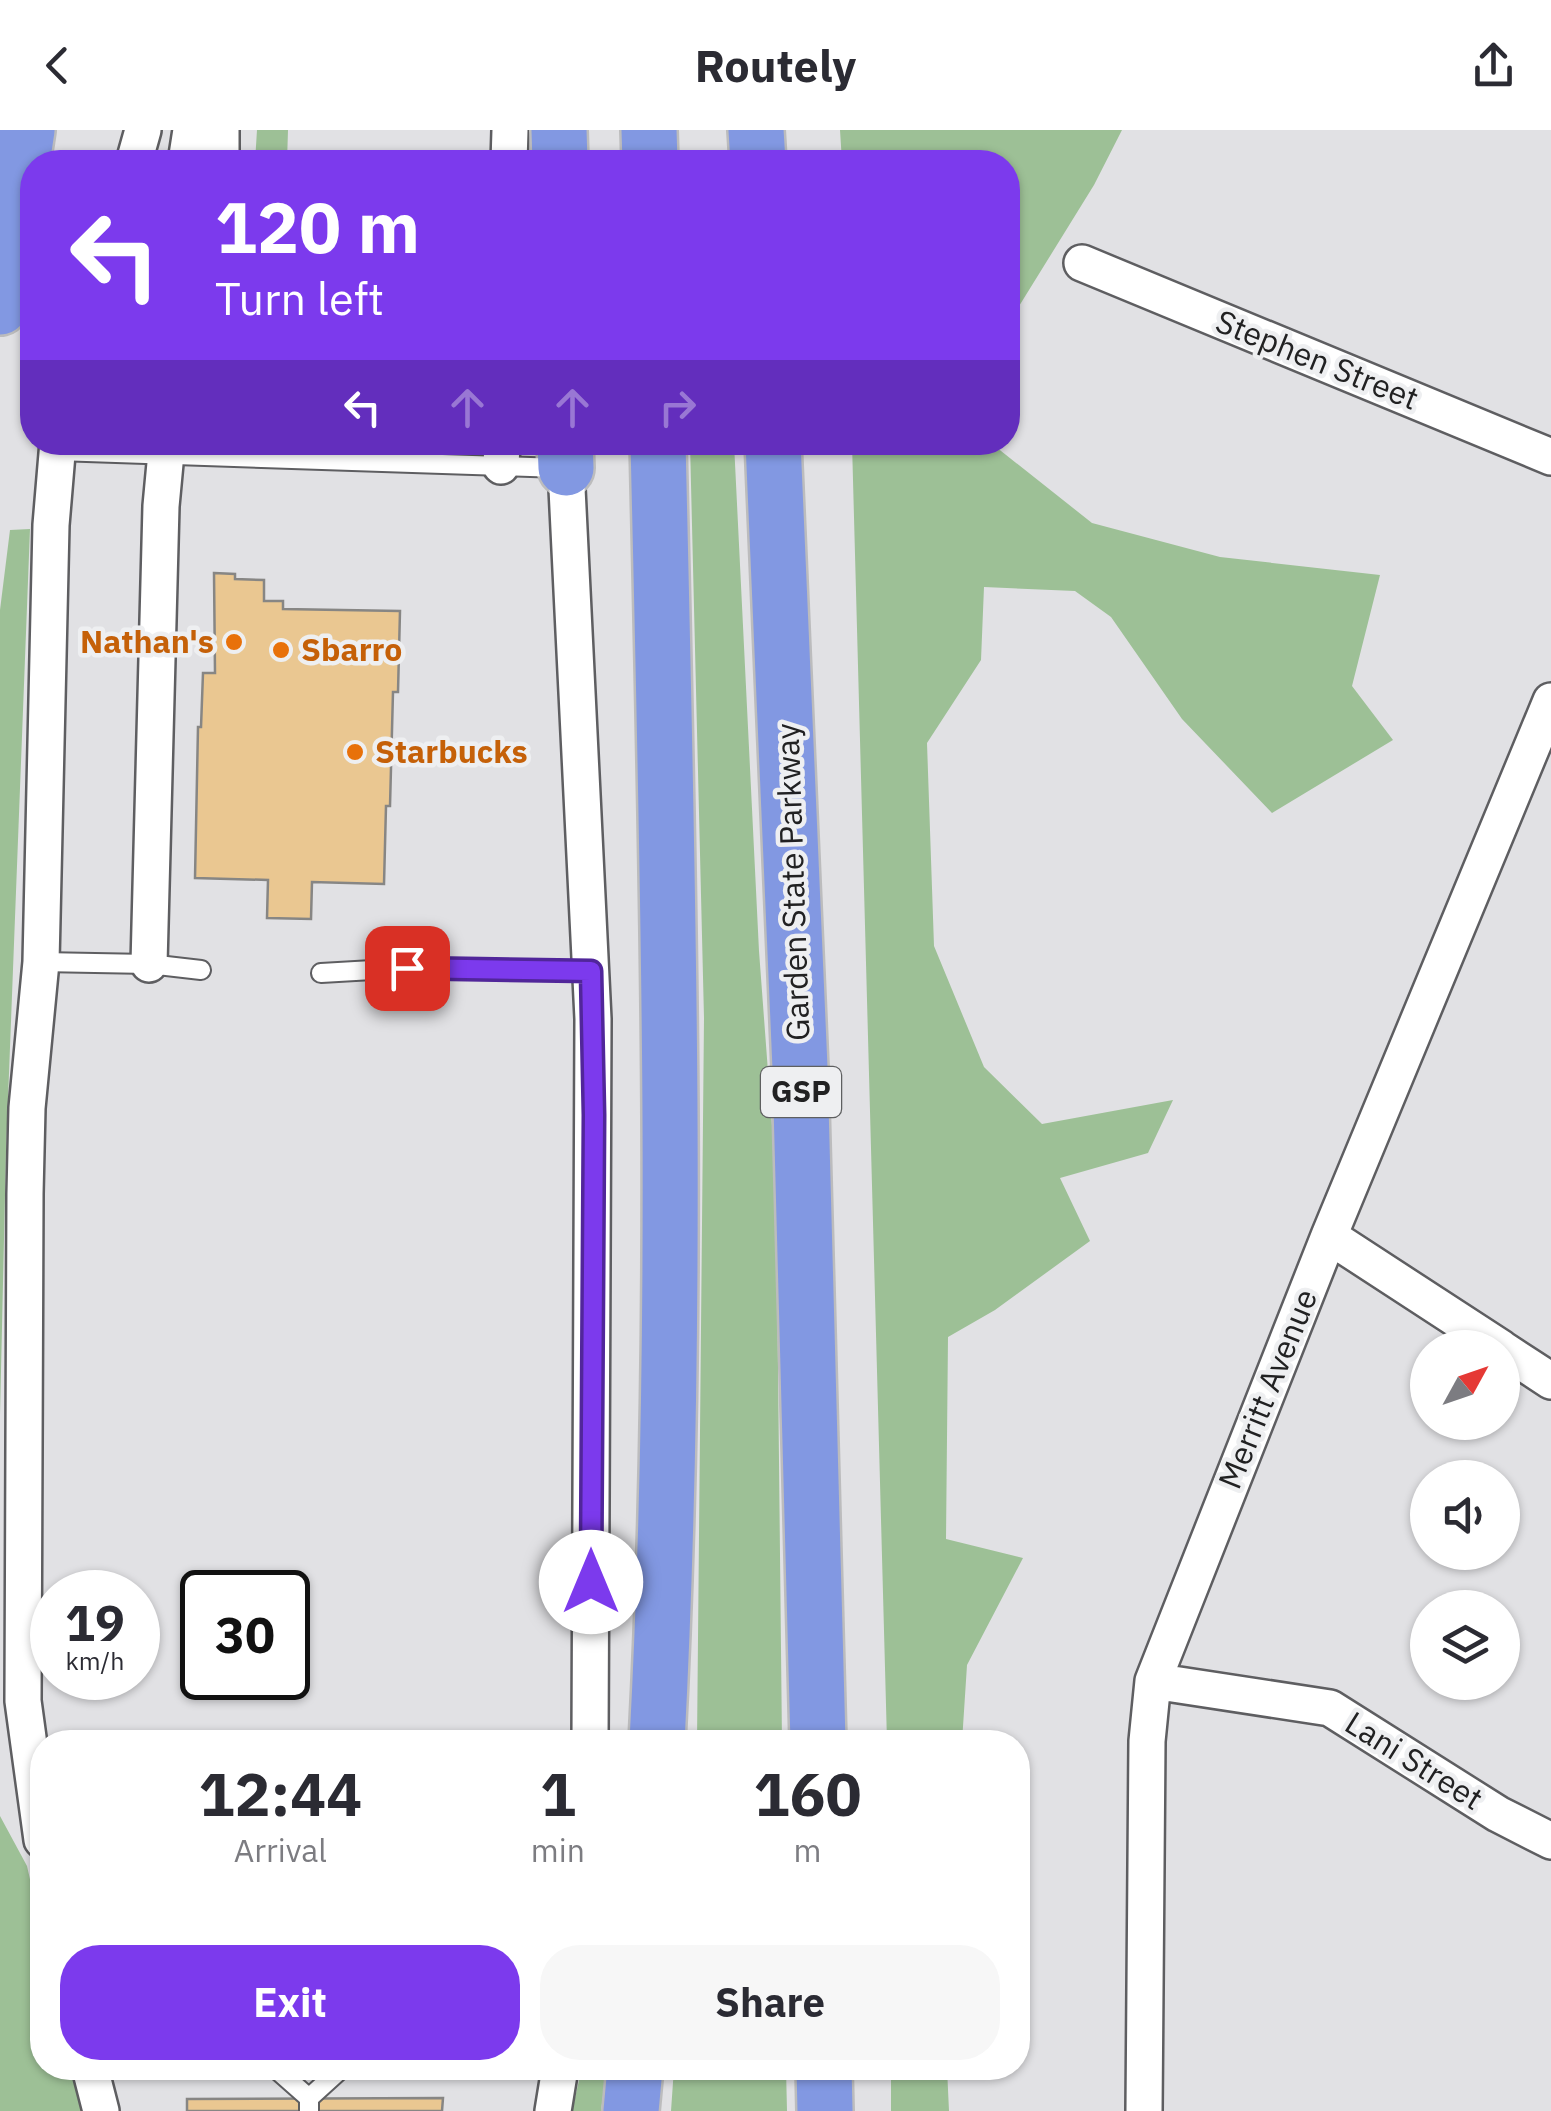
<!DOCTYPE html>
<style>
:root{--surface:#fff;--page:#f7f7f7;--text:#2b2b33;--muted:#7c7c81;--accent:#7c3aed}
body{margin:0;font-family:"IBM Plex Sans",sans-serif;background:var(--page);color:var(--text);height:100vh;display:flex;flex-direction:column;font-size:38px;white-space:nowrap}
*{box-sizing:border-box;margin:0}
p{font-size:32px;color:var(--muted)}
.icon{flex:none;width:55px;height:55px;fill:none;stroke:currentColor;stroke-width:2;stroke-linecap:round;stroke-linejoin:round}
.map{position:relative;flex:1;overflow:hidden}
.panel{position:absolute;left:30px;top:1600px;width:1000px;height:350px;display:flex;flex-direction:column;background:var(--surface);border-radius:40px;box-shadow:0 2px 8px #0004}
.panel>*{flex:none}
.guide{position:absolute;left:20px;top:20px;width:1000px;height:305px;border-radius:40px;box-shadow:0 2px 8px #0004;background:#7c3aed;color:#fff;overflow:hidden}
.needle{width:65px;rotate:50deg}
.controls{position:absolute;left:1410px;top:1200px;display:grid;gap:20px}
.controls a{display:grid;place-items:center;width:110px;height:110px;border-radius:50%;background:var(--surface);box-shadow:0 2px 8px #0004;font-size:50px}
.speed{position:absolute;left:30px;top:1440px;display:flex;gap:20px;font-size:50px;font-weight:700;text-align:center}
.speed>*{display:grid;place-content:center;width:130px;height:130px;border-radius:50%;background:var(--surface);box-shadow:0 2px 8px #0004;line-height:1}
.speed small{font-size:25px;font-weight:400}
.speed .limit{border:5px solid #111;border-radius:15px;background:#fff;color:#111}
.pin{position:absolute;display:grid;place-items:center;width:85px;height:85px;color:#fff;margin:-42px;border-radius:20px;box-shadow:0 5px 15px #0006}
.me{position:absolute;width:110px;margin:-55px;rotate:0deg;stroke-linejoin:round;filter:drop-shadow(0 0 8px #0008)}
.turn{display:flex;align-items:center;gap:35px;height:210px;padding:0 30px;font-size:45px}
.turn .icon{width:130px;height:130px;stroke-width:2.5}
.turn b{display:block;font-size:70px;line-height:85px}
.lanes{display:flex;align-items:center;height:95px;padding:0 30px;background:#0003;justify-content:center;gap:50px;direction:ltr}
.lanes .off{opacity:.35}
.eta{display:flex;justify-content:space-evenly;align-items:center;height:170px;text-align:center}
.eta b{font-size:60px;font-weight:700;line-height:70px}
.action{display:flex;gap:20px;margin-top:auto;padding:20px 30px}
.action a{flex:1;height:115px;border-radius:40px;background:var(--accent);color:#fff;font-size:40px;font-weight:700;line-height:115px;text-align:center}
.action a+a{background:var(--page);color:var(--text)}
header{display:flex;justify-content:space-between;align-items:center;height:130px;padding:0 30px;background:var(--surface);font-size:45px;font-weight:700}
.map>svg:first-child{display:block}
</style>
<header><svg class="icon" aria-label="back" viewBox="0 0 24 24"><path d="M15 5l-7 7 7 7"/></svg>Routely<svg class="icon" aria-label="share" viewBox="0 0 24 24"><path d="M12 15V3M7 8l5-5 5 5M5 13v7h14v-7"/></svg></header>
<div class="map">
<svg width="1551" height="1981" viewBox="0 0 1551 1981">
<rect width="100%" height="100%" fill="#e1e1e4"/>
<path fill="#9dc096" d="M257,0h31l-1,32h-32z
M840,0h282l-28,55 -86,139v-162h-166z
M690,313h44l25,508 17,228 6,563h-85l7,-724z
M852,313h139l101,80 128,34 160,18 -28,111 41,54 -121,73 -90,-94 -71,-102 -36,-26 -91,-4 -3,73 -54,83 7,203 50,121 58,57 131,-24 -25,53 -88,25 30,63 -95,69 -47,27 -2,202 77,19 -56,107 -5,77h-75z
M30,399l-24,622 -6,264v-805l10,-80z
M0,1686l27,50 15,66v136h32l10,43h-84z
M674,1938h112l1,43h-116z
M891,1938h56l2,43h-58z
M606,1942l-5,39h-29l8,-35z"/>
<path fill="#eac791" stroke="#878684" stroke-width="2.5" d="M214,443l21,1v5l29,1v21h19v8l117,2 -2,81h-5l-3,114h-4l-2,78 -72,-2 -1,37 -44,-1 1,-38 -73,-2 3,-151h3l2,-54h12z
M443,1968l-1,13h-255v-12z"/>
<g fill="none" stroke-linecap="round" stroke-linejoin="round">
<defs>
<path id="service" d="M57,321l503,17
M41,832l108,2 52,6
M321,843l86,-5 184,3
M275,1938l34,30v13
M309,1968l33,-30"/>
<path id="minor" d="M134,32l9,-32
M186,32l5,-32
M221,32v-32
M509,32l1,-32
M1082,133l469,194
M501,336l1,-24
M566,338l27,551 -3,723
M149,834l12,-458 6,-64
M1329,1106l172,112
M1502,1219l49,32
M1153,1551l177,27 168,106 53,27
M42,1710l-19,-139 2,-507 2,-86 14,-146 10,-437 7,-83
M90,1938l11,43
M553,1981l7,-43
M1144,1981l3,-370 6,-60 176,-445 222,-535"/>
<path id="motorway" d="M559,0l1,32
M649,0l1,32
M756,0l2,32
M0,177l27,-177
M565,312l1,26
M773,312l27,626 18,674
M657,1612c23,-433 11,-866 1,-1300
M824,1938l1,43
M631,1981l4,-43"/>
</defs>
<use href="#service" stroke="#5e5e61" stroke-width="22"/>
<use href="#minor" stroke="#5e5e61" stroke-width="40"/>
<use href="#motorway" stroke="#bcbcbd" stroke-width="60"/>
<use href="#service" stroke="#fff" stroke-width="18"/>
<use href="#minor" stroke="#fff" stroke-width="35"/>
<use href="#motorway" stroke="#8298e2" stroke-width="55"/>
</g>
<g fill="none" stroke-linecap="round" stroke-linejoin="round">
<defs>
<path id="route" d="M407,838l184,3 3,144 -3,467"/>
</defs>
<use href="#route" stroke="#51269a" stroke-width="25"/>
<use href="#route" stroke="#7c3aed" stroke-width="18"/>
</g>
<g fill="#e8710a" stroke="#eeeff1" stroke-width="4">
<circle cx="234" cy="512" r="10"/>
<circle cx="281" cy="520" r="10"/>
<circle cx="355" cy="622" r="10"/>
</g>
<g text-anchor="middle" stroke-width="9" stroke-linejoin="round" paint-order="stroke">
<rect fill="#eeeff1" stroke="#5e5f60" stroke-width="2.5" x="761" y="937" width="80" height="50" rx="8"/>
<g font-size="30" font-weight="bold" fill="#212122">
<text x="801" y="972">GSP</text>
</g>
<g font-size="32" fill="#212122" stroke="#eeeff1">
<text transform="translate(1317 230) rotate(22)" y="11">Stephen Street</text>
<text transform="translate(793 752) rotate(-92)" y="11">Garden State Parkway</text>
<text transform="translate(1268 1259) rotate(-68)" y="11">Merritt Avenue</text>
<text transform="translate(1414 1631) rotate(32)" y="11">Lani Street</text>
</g>
<g font-size="32" font-weight="bold" fill="#c56008" stroke="#eeeff1" text-anchor="start">
<text x="214" y="523" text-anchor="end">Nathan's</text>
<text x="301" y="531">Sbarro</text>
<text x="375" y="633">Starbucks</text>
</g>
</g>
</svg>
<div class="controls">
<a><svg class="needle" viewBox="-14 -14 28 28"><path d="M0-13l5 13h-10z" fill="#e53935"/><path d="M0 13l5-13h-10z" fill="#7c7c81"/></svg></a>
<a><svg class="icon" aria-label="sound" viewBox="0 0 24 24"><path d="M4 9h4l5-4v14l-5-4H4zM17 9q2 3 0 6"/></svg></a>
<a><svg class="icon" aria-label="layers" viewBox="0 0 24 24"><path d="M12 4l9 5-9 5-9-5zM3 14l9 5 9-5"/></svg></a>
</div>
<div class="speed"><div>19<small>km/h</small></div><div class="limit">30</div></div>
<div class="pin" style="left:407px;top:838px;background:#d93025"><svg class="icon" aria-label="arrive" viewBox="0 0 24 24"><path d="M6 21V4h12l-3 4 3 4H6"/></svg></div>
<svg class="me" style="left:591px;top:1452px" viewBox="-20 -20 40 40"><circle r="19" fill="#fff"/><path d="M0-13L10 11 0 6-10 11z" fill="#7c3aed"/></svg>
<div class="guide">
<div class="turn"><svg class="icon" aria-label="left" viewBox="0 0 24 24"><path d="M17 20v-9H6M10 6l-5 5 5 5"/></svg><div><b>120 m</b>Turn left</div></div>
<div class="lanes"><svg class="icon" aria-label="left" viewBox="0 0 24 24"><path d="M17 20v-9H6M10 6l-5 5 5 5"/></svg><svg class="icon off" aria-label="ahead" viewBox="0 0 24 24"><path d="M12 20V5M6 11l6-6 6 6"/></svg><svg class="icon off" aria-label="ahead" viewBox="0 0 24 24"><path d="M12 20V5M6 11l6-6 6 6"/></svg><svg class="icon off" aria-label="right" viewBox="0 0 24 24"><path d="M7 20v-9h11M14 6l5 5-5 5"/></svg></div>
</div>
<section class="panel">
<div class="eta">
<div><b>12:44</b><p>Arrival</p></div>
<div><b>1</b><p>min</p></div>
<div><b>160</b><p>m</p></div>
</div>
<div class="action"><a>Exit</a><a>Share</a></div>
</section>
</div>
